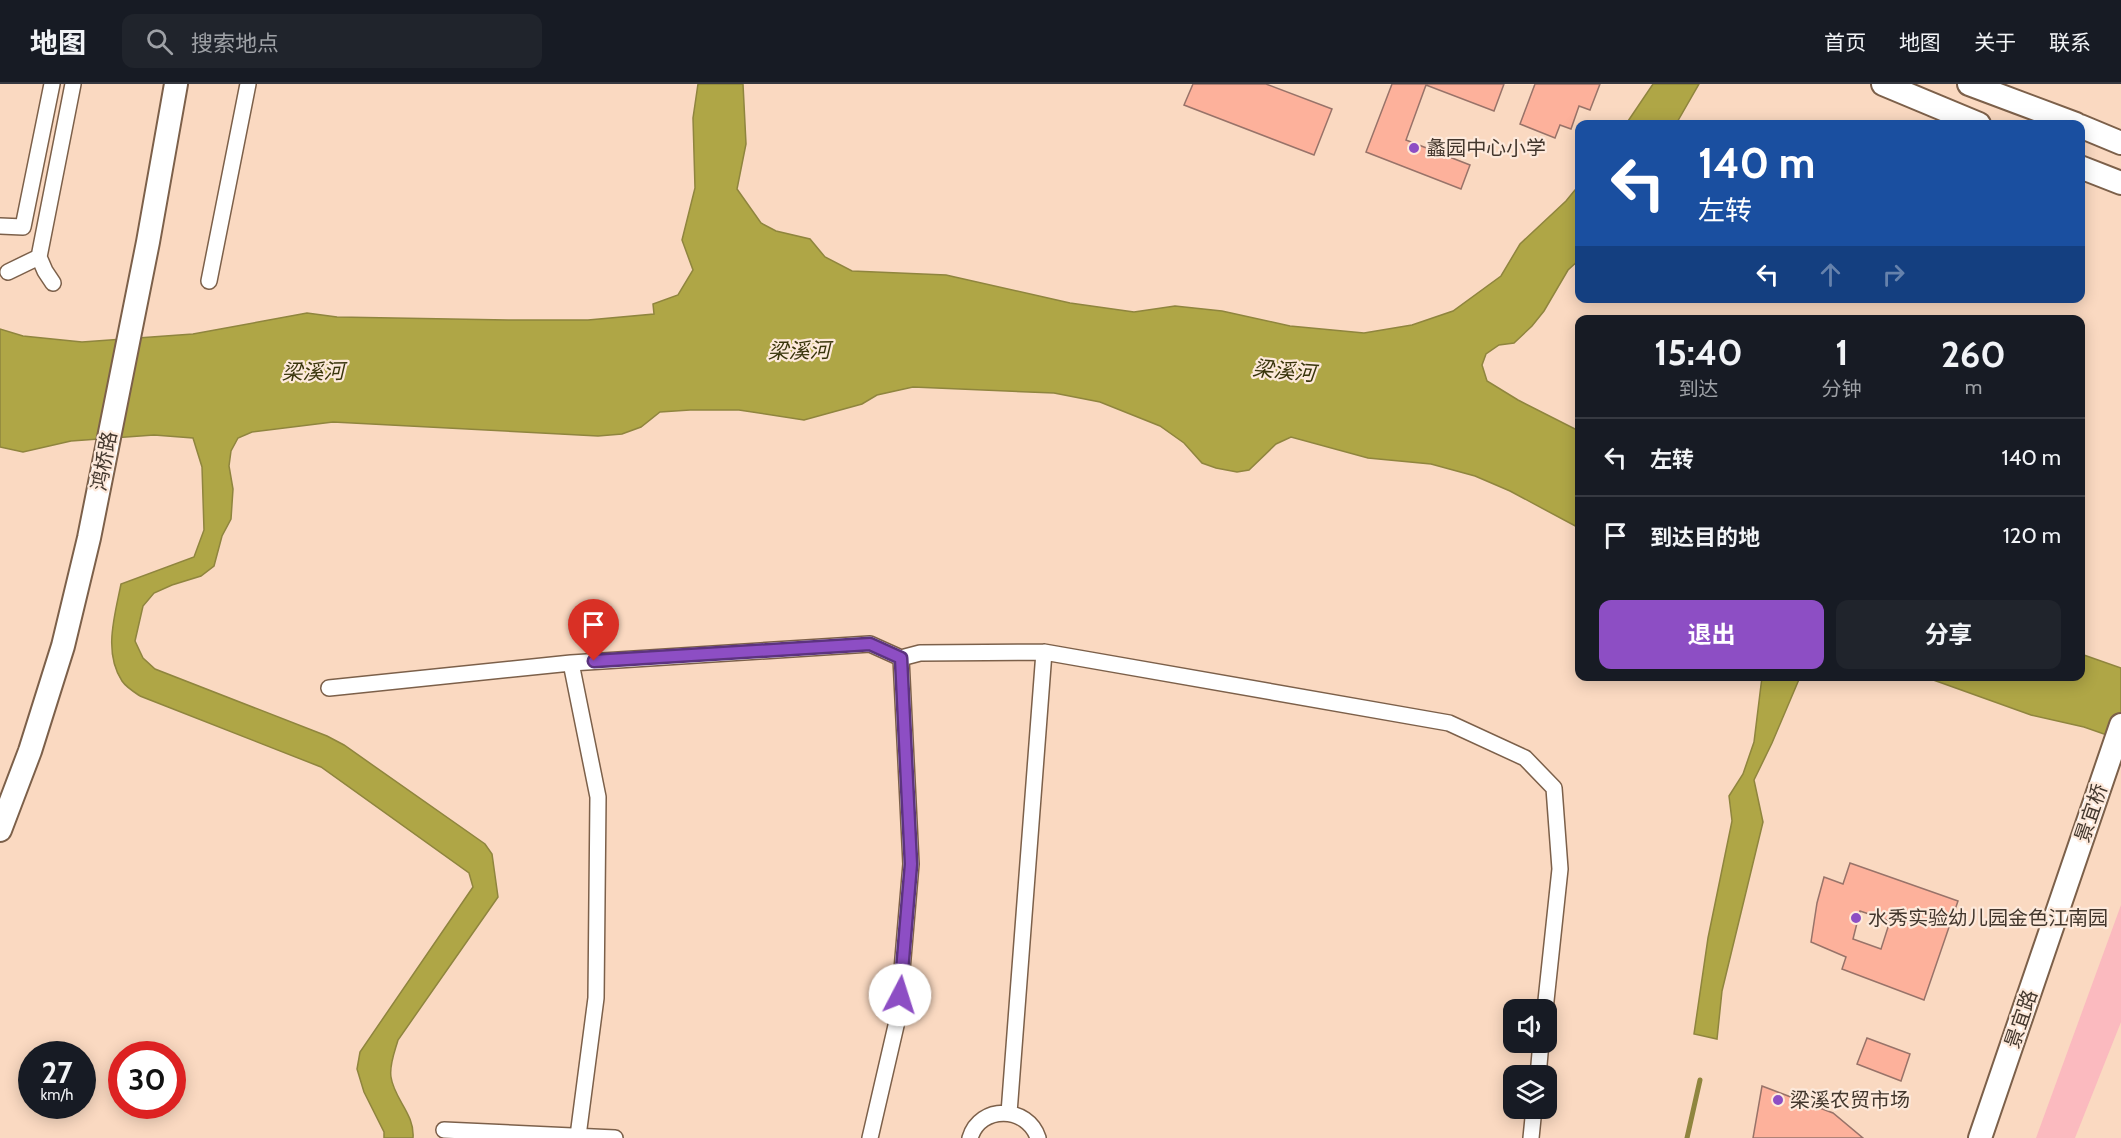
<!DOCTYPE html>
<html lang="zh">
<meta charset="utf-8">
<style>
:root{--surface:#171b24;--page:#20242c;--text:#f1f3f6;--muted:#9ea1a6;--line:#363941;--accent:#8d4ec4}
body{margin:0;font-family:Cabin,"Noto Sans SC",sans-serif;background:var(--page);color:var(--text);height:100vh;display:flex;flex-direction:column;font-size:22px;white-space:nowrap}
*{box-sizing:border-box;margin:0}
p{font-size:20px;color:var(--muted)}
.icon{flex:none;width:33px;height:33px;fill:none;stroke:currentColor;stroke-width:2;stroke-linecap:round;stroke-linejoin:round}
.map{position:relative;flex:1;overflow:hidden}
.side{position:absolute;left:1575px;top:231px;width:510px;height:366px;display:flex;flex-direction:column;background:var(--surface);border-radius:12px;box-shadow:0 3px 15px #0003}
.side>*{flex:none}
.hud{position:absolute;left:1575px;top:36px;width:510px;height:183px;border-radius:12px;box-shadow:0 3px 15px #0003;background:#1a4fa0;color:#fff;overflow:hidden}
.fabs{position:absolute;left:1503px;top:915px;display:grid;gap:12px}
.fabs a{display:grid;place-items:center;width:54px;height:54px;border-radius:12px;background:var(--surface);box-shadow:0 3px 15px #0003;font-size:30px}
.speed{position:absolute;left:18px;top:957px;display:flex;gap:12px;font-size:30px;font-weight:700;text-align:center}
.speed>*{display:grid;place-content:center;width:78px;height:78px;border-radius:50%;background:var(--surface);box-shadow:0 3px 15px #0003;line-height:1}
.speed small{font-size:15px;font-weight:400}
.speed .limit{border:9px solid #d22;background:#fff;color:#111}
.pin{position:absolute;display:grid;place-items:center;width:51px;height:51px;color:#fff;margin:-62px -26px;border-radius:50% 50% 50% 0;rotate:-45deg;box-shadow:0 0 6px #0007}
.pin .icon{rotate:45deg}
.me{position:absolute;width:66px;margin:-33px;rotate:5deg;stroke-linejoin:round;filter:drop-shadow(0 0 4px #0008)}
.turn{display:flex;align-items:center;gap:21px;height:126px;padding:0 24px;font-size:27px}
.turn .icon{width:78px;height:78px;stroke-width:2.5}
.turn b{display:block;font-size:42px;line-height:51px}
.lanes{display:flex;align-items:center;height:57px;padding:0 24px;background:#0003;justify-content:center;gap:30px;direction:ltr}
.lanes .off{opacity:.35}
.eta{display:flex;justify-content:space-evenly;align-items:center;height:102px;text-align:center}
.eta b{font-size:36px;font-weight:700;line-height:42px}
.action{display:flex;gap:12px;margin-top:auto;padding:12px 24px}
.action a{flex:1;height:69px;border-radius:12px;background:var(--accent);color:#fff;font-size:24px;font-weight:700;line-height:69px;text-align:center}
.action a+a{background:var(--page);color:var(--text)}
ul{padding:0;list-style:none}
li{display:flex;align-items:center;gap:18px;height:78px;padding:0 24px;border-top:2px solid var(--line)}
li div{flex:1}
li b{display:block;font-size:22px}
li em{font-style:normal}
header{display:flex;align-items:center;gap:36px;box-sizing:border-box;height:84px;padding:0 30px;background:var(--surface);border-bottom:2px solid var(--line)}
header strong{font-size:28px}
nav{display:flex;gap:33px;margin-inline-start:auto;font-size:21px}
.search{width:420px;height:54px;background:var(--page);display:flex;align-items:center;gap:15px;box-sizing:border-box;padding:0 21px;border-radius:12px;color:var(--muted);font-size:22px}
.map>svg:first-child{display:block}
</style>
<header>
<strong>地图</strong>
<div class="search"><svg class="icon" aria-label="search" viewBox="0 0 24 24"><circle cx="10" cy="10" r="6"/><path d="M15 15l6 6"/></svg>搜索地点</div>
<nav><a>首页</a><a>地图</a><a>关于</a><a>联系</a></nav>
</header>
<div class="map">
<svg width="2121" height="1054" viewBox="0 0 2121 1054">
<rect width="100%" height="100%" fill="#fad9c1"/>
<path fill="#fbbabf" d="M2121,821v117l-46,116h-39z"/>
<path fill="#afa646" stroke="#8f853e" stroke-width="1.5" d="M698,0h45l3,60 -9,45 24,34 15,8 34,8 15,18 27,14 94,4 124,28 64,9 41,-6 47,5 68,15 74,7 48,-8 41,-14 48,-35 19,-32 46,-43 13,-16v75l-11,10 -24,41 -12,15 -18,17 -15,2 -13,9 -4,11 5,16 31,19 61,31v97l-69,-37 -35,-15 -44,-12 -63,-6 -77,-21 -15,7 -27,26 -12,2 -21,-4 -14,-5 -18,-20 -24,-17 -60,-24 -46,-9 -141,-6 -36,8 -15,9 -58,16 -65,-10h-49l-30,2 -19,15 -19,7 -24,2 -265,-14 -81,10 -14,6 -7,13 -2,15 4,23 -2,30 -9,17 -8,30 -13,10 -29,9 -18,8 -11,13 -8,35 8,17 12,11 172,67 17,9 141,99 7,10 6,43 -100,143c-3,11 -9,25 -7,37 3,22 24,37 22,61h-29v-6l-20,-40 -7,-23 3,-17 113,-165 -4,-14 -148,-106 -181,-71c-6,-4 -14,-9 -18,-15 -19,-29 -7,-66 -1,-97l73,-27 10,-27 -2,-63 -9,-29 -39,-3 -83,6 -48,11 -23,-5v-118l23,7 59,6 111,-8 114,-21 30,4 171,3h80l66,-6 -1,-10 25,-9 15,-25 -11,-30 13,-52 -2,-70z
M1653,0h46l-23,40h-50z
M2081,570l40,14v72l-37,-13 -53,-12 -106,-38 155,-1z
M1762,593h38l-28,66 -18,37 9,42 -41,169 -5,48 -23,-5 14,-96 24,-117 -3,-25 14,-22 11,-32z"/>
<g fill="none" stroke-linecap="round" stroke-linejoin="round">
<path stroke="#8f853e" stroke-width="5" d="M1687,1054l13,-58"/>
</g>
<path fill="#fdb19b" stroke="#987369" stroke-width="1.5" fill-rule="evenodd" d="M1193,0h73l66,25 -18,46 -130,-50z
M1392,0h112l-10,27 -68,-26 -20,55 64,25 -9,24 -95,-37z
M1535,0h65l-10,26 -11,-4 -8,23 -11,-4 -5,13 -35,-14z
M1850,779l108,38 -34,99 -82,-31 4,-12 -35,-15 6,-39 7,-26 19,7zM1860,827l30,10 -9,28 -28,-10z
M1867,954l43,16 -9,27 -44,-17z
M1762,1002l71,27 30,25h-110z"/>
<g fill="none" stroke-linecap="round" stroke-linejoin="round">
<defs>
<path id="street" d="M0,142l23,1 29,-143
M39,173l6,14 8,12
M8,188l31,-15 34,-173
M209,197l39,-197
M901,574l19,-5 124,-1 405,71 76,35 29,30 6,81 -15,141
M571,579l27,134 -2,201 -18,138
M329,604l242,-25 299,-19 31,14 10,206 -13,153 -28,121
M1538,992l3,-34
M1009,1029l35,-461
M444,1046l171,8
M970,1054c10,-34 58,-32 68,0
M1531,1054l3,-30"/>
<path id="secondary" d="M1883,0l96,40
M1969,0l107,40
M2080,42l41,17
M2080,83l41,16
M0,746l30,-79 33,-105 26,-108 59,-296 28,-158
M1980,1054l141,-413"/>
</defs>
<use href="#street" stroke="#7c604a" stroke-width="18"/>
<use href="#secondary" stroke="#7c604a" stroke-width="26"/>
<use href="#street" stroke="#fff" stroke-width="15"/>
<use href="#secondary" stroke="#fff" stroke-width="22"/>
</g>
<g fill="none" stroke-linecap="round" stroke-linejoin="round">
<defs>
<path id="route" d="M594,577l276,-17 31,14 10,206 -11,131"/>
</defs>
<use href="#route" stroke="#5c337f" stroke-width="15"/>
<use href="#route" stroke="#8d4ec4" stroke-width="10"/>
</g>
<g fill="#8d4ec4" stroke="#fde9db" stroke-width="2">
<circle cx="1414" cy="64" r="6"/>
<circle cx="1856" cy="834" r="6"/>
<circle cx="1778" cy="1016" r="6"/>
</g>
<g text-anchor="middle" stroke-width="4.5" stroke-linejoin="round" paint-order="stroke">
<g font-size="20" fill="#43372d" stroke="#fde9db" text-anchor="start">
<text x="1426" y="71">蠡园中心小学</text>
<text x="1868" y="841">水秀实验幼儿园金色江南园</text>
<text x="1790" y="1023">梁溪农贸市场</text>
</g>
<g font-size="20" fill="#43372d" stroke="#fde9db">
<text transform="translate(104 377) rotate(-79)" y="7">鸿桥路</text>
<text transform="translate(2091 729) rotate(-71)" y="7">景宜桥</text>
<text transform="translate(2021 935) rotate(-71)" y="7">景宜路</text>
</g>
<g font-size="21" font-style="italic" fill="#39350c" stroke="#fde9db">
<text transform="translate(799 267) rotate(-1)" y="7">梁溪河</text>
<text transform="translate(1284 287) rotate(5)" y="7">梁溪河</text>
<text transform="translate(313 288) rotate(-1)" y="7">梁溪河</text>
</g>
</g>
</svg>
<div class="fabs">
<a><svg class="icon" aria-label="sound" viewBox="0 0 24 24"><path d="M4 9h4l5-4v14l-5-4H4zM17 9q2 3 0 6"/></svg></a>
<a><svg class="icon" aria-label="layers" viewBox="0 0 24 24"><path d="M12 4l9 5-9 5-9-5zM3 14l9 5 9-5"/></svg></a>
</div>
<div class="speed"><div>27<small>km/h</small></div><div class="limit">30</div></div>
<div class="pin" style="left:594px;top:577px;background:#d93025"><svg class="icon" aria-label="arrive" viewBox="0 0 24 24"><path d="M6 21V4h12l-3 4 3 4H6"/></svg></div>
<svg class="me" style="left:900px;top:911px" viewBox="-20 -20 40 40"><circle r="19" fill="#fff"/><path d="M0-13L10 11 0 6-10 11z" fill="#8d4ec4"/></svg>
<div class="hud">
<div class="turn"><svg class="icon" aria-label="left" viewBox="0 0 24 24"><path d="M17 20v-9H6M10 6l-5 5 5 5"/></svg><div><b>140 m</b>左转</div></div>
<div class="lanes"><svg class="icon" aria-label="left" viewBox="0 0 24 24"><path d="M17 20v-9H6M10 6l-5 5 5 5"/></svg><svg class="icon off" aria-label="ahead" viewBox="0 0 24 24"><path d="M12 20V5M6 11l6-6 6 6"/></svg><svg class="icon off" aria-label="right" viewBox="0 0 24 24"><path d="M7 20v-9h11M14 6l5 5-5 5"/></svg></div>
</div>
<section class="side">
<div class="eta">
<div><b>15:40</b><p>到达</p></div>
<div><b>1</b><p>分钟</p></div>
<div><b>260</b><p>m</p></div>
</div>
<ul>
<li><svg class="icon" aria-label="left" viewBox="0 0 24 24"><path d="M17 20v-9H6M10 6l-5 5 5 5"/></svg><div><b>左转</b></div><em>140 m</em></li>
<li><svg class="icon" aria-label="arrive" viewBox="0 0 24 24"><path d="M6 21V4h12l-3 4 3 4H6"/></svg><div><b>到达目的地</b></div><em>120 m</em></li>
</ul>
<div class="action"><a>退出</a><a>分享</a></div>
</section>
</div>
